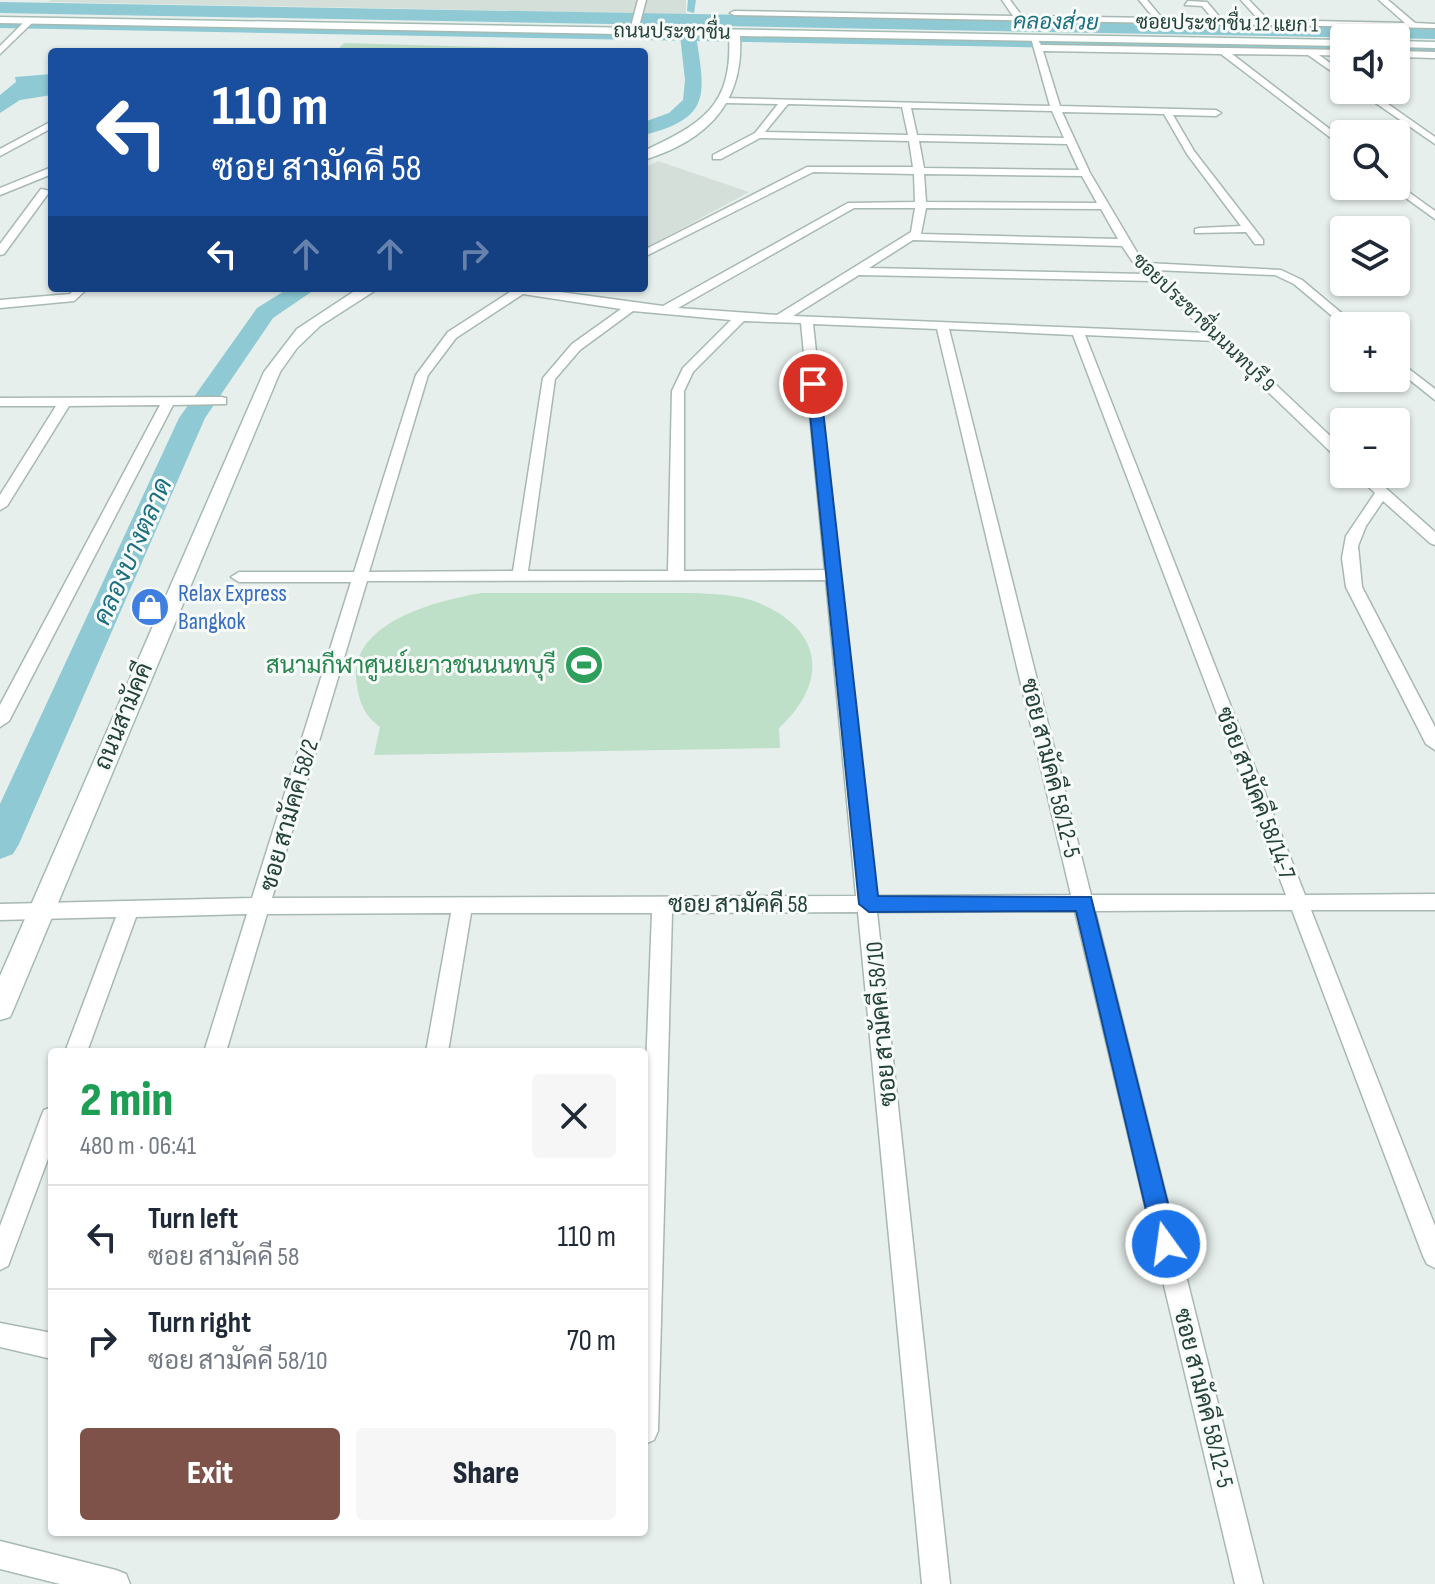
<!DOCTYPE html>
<meta charset="utf-8">
<style>
:root{--surface:#fff;--page:#f6f6f7;--text:#1f2937;--muted:#747a83;--line:#e0e1e3;--accent:#7f5249}
body{margin:0;font-family:"Sofia Sans Condensed",Sarabun,sans-serif;background:var(--page);color:var(--text);height:100vh;display:flex;flex-direction:column;font-size:30px;white-space:nowrap}
*{box-sizing:border-box;margin:0}
p{font-size:26px;color:var(--muted)}
.icon{flex:none;width:44px;height:44px;fill:none;stroke:currentColor;stroke-width:2;stroke-linecap:round;stroke-linejoin:round}
.map{position:relative;flex:1;overflow:hidden}
.details{position:absolute;left:48px;top:1048px;width:600px;height:488px;display:flex;flex-direction:column;background:var(--surface);border-radius:8px;box-shadow:0 2px 6px #0004}
.details>*{flex:none}
.hud{position:absolute;left:48px;top:48px;width:600px;height:244px;border-radius:8px;box-shadow:0 2px 6px #0004;background:#1a4fa0;color:#fff;overflow:hidden}
.tools{position:absolute;left:1330px;top:24px;display:grid;gap:16px}
.tools a{display:grid;place-items:center;width:80px;height:80px;border-radius:8px;background:var(--surface);box-shadow:0 2px 6px #0004;font-size:40px}
.pin{position:absolute;display:grid;place-items:center;width:68px;height:68px;color:#fff;margin:-34px;border:4px solid #fff;border-radius:50%;box-shadow:0 2px 8px #0007}
.me{position:absolute;width:88px;margin:-44px;rotate:346deg;stroke-linejoin:round;filter:drop-shadow(0 0 6px #0008)}
.turn{display:flex;align-items:center;gap:28px;height:168px;padding:0 32px;font-size:36px}
.turn .icon{width:104px;height:104px;stroke-width:2.5}
.turn b{display:block;font-size:56px;line-height:68px}
.lanes{display:flex;align-items:center;height:76px;padding:0 32px;background:#0003;justify-content:center;gap:40px;direction:ltr}
.lanes .off{opacity:.35}
.round{display:grid;place-items:center;flex:none;width:84px;height:84px;border-radius:8px;background:var(--page)}
.overview{display:flex;align-items:center;justify-content:space-between;height:136px;padding:0 32px}
h1{font-size:48px;font-weight:800;line-height:60px;color:#1e9e55}
.button{display:flex;gap:16px;margin-top:auto;padding:16px 32px}
.button a{flex:1;height:92px;border-radius:8px;background:var(--accent);color:#fff;font-size:32px;font-weight:800;line-height:92px;text-align:center}
.button a+a{background:var(--page);color:var(--text)}
ul{padding:0;list-style:none}
li{display:flex;align-items:center;gap:24px;height:104px;padding:0 32px;border-top:2px solid var(--line)}
li div{flex:1}
li b{display:block;font-size:30px}
li em{font-style:normal}
.map>svg:first-child{display:block}
</style>
<div class="map">
<svg width="1435" height="1584" viewBox="0 0 1435 1584">
<rect width="100%" height="100%" fill="#e6efeb"/>
<path fill="#d4dfda" d="M51,0h635v14l-638,-12z
M658,161l91,31 -105,57v-81z"/>
<path fill="#bfe0c8" d="M344,43l251,7 -260,2z
M481,593h211c21,1 42,1 62,8 68,26 77,79 25,127l1,20 -406,7 6,-28c-15,-11 -20,-23 -23,-41 -12,-63 79,-85 124,-93z"/>
<path fill="#8ec9d4" d="M0,2l1435,25v12l-1435,-26z
M52,74v21l-32,5 -20,13v-18l16,-13 -1,-5z"/>
<g fill="none" stroke-linecap="round" stroke-linejoin="round">
<path fill="#8ec9d4" fill-rule="evenodd" d="M688,0h8l-2,13 -7,-2z
M0,22l1344,25v6l-1344,-25z
M1396,48l39,1v6l-39,-1z"/>
<path fill="#8ec9d4" fill-rule="evenodd" d="M688,30l8,5c9,60 16,83 -52,100v-13l25,-9 14,-13 2,-20 -5,-45z
M289,288h28l-44,30 -68,100 -186,426 -6,10 -13,5v-55l179,-386 78,-110z"/>
<defs>
<path id="minor" d="M638,0h8l-8,30 -4,2 -4,-2z
M1002,0h8l12,16 132,2 -15,-18h8l15,18 51,1 -11,-13 -17,-1 3,-4 19,1 15,18h37l-18,-20h8l19,20 137,3 -26,-23h9l27,23 20,1v4l-701,-13 -4,-2 4,-2 279,5z
M27,19l7,2 -34,33v-8z
M1035,35l6,10 303,5v6l-25,-1 25,18v7l-36,-25 -76,-1 112,86v8l-123,-94 -178,-3 17,55 156,4 5,3 -5,3 -43,-1 21,36 69,89v4h-8l-9,-12 -51,1v-4l4,-1 42,-2 -54,-72 -23,-40 -102,-2 28,61 48,81 9,9 134,7 21,10 55,46h-13l-50,-42 -19,-9 -121,-5 190,179v12l-5,-1 -124,-119 -130,-6 220,560 130,-1v16h-124l124,316v42l-8,-4 -4,-8 -131,-346 -197,1 168,673h-28l-160,-673 -198,1 73,672h-28l-64,-672 -186,1 -14,518 -4,9 -9,4 -1,-325 8,-206h-181l-23,139h-22l25,-139 -184,1 -41,138h-22l43,-138 -111,3 -49,135h-22l51,-135 -116,3v-16l252,-6 99,-316h-112l-8,-5 8,-5h115l62,-197 32,-43 62,-40 -7,-4h28l132,18 185,-103 67,-1 -1,-28 -101,-2 -169,85v-7l163,-83h106l-4,-26 -149,-3 -39,21h-8v-4l42,-22 23,-29 -53,-1 -3,-5 328,8 -19,-68zM788,104l114,3 6,28 -143,-3zM911,108l141,3 12,27 -147,-3zM919,141l148,3 12,26 -155,-2zM924,174l158,2 15,27 -171,-1zM854,208h61l-4,24 -134,83 -99,-7zM926,208l175,1 17,30 -197,-5zM913,240l209,6 15,22 9,6 -277,-6zM859,275l294,6 54,52 -414,-17zM523,294l98,15 -49,35 -29,34 -30,193 -144,1 59,-197 28,-37zM633,311l98,9 -48,48 -11,23 -4,180h-140l27,-192 25,-29zM744,321l57,2 24,247 -141,1v-180l9,-19zM813,324l124,5 134,566 -196,1zM949,329l124,6 213,560h-195zM826,580l30,316 -584,2 95,-317z
M1396,51l39,1v6l-39,-1z
M1357,90h11l67,47v7z
M52,121v7l-52,28v-7z
M52,167v7l-52,21v-7z
M1396,183l39,28v8l-43,-31 -1,-2h5z
M41,189l9,2 -46,63 -4,1v-11z
M76,288h12l-14,13 -74,7v-8l70,-6z
M1396,359l39,30v11l-39,-31z
M221,397l5,1v6l-53,1 -164,316 -9,6v-22l160,-300 -91,1 -62,100 -7,4v-15l56,-89h-56v-8z
M1355,474h15l65,58v13l-5,-2 -47,-42 -17,25 -8,20 4,41 73,140v23l-9,-6 -80,-157 -4,-29 4,-22 29,-43z
M52,1107v41l-44,118 -8,4v-44l41,-109 3,-7z
M0,1323l52,10v26l-52,-12z
M0,1541l116,29 10,4 4,10h-70l-60,-15z"/>
<path id="secondary" d="M0,17l1344,23v6l-604,-10c4,68 -34,105 -96,124v-9c57,-27 89,-44 85,-115l-729,-13z
M1396,41l39,1v6l-39,-1z
M359,288h20l-59,38 -23,22 -17,24 -266,636 -4,9 -10,3v-44l264,-604 33,-43z"/>
</defs>
<use href="#minor" stroke="#a8b8b2" stroke-width="3"/>
<use href="#secondary" stroke="#a4bbb3" stroke-width="3"/>
<use href="#minor" fill="#fff" fill-rule="evenodd"/>
<use href="#secondary" fill="#fff" fill-rule="evenodd"/>
</g>
<path fill="#1a73e8" stroke="#114b97" stroke-width="2" d="M813,381l7,3 58,512 213,1 87,347 -3,8 -9,4 -8,-4 -4,-8 -78,-333 -207,1 -10,-8 -52,-520z"/>
<defs>
<symbol id="shop-disc" viewBox="-11 -11 22 22"><circle r="9.5" fill="#3f7fe0" stroke="#f7fbf9"/><path d="M-5-2.5h2.3a2.7 3.5 0 0 1 5.4 0H5L5.5 6h-11ZM-1.5-2.5h3a1.5 2.3 0 0 0-3 0Z" fill="#fff"/></symbol>
<symbol id="stadium-disc" viewBox="-11 -11 22 22"><circle r="9.5" fill="#2e9e5b" stroke="#f7fbf9"/><path d="M0-5a6.5 5 0 1 0 0 10a6.5 5 0 1 0 0-10ZM-3.5-1.8h7v3.6h-7Z" fill="#fff"/></symbol>
</defs>
<g fill-rule="evenodd">
<use href="#shop-disc" x="128" y="585" width="44" height="44"/>
<use href="#stadium-disc" x="562" y="643" width="44" height="44"/>
</g>
<g text-anchor="middle" stroke-width="6" stroke-linejoin="round" paint-order="stroke">
<g font-size="20" fill="#24423a" stroke="#f7fbf9">
<text transform="translate(1227 23) rotate(1)" y="7">ซอยประชาชื่น 12 แยก 1</text>
<text transform="translate(672 31) rotate(1)" y="7">ถนนประชาชื่น</text>
<text transform="translate(1204 322) rotate(44)" y="7">ซอยประชาชื่นนนทบุรี 9</text>
</g>
<g font-size="22" font-style="italic" fill="#1c6f80" stroke="#f7fbf9">
<text transform="translate(1056 21) rotate(1)" y="8">คลองส่วย</text>
</g>
<g font-size="24" fill="#366cbe" stroke="#f7fbf9" text-anchor="start">
<text x="178" y="601">Relax Express<tspan x="178" dy="28">Bangkok</tspan></text>
</g>
<g font-size="24" fill="#27864d" stroke="#f7fbf9" text-anchor="end">
<text x="556" y="673">สนามกีฬาศูนย์เยาวชนนนทบุรี</text>
</g>
<g font-size="24" fill="#24423a" stroke="#f7fbf9">
<text transform="translate(123 716) rotate(-67)" y="8">ถนนสามัคคี</text>
<text transform="translate(1051 768) rotate(76)" y="8">ซอย สามัคคี 58/12-5</text>
<text transform="translate(1256 793) rotate(69)" y="8">ซอย สามัคคี 58/14-7</text>
<text transform="translate(289 815) rotate(-74)" y="8">ซอย สามัคคี 58/2</text>
<text x="738" y="912">ซอย สามัคคี 58</text>
<text transform="translate(881 1024) rotate(-95)" y="8">ซอย สามัคคี 58/10</text>
<text transform="translate(1204 1398) rotate(76)" y="8">ซอย สามัคคี 58/12-5</text>
</g>
<g font-size="26" font-style="italic" fill="#1c6f80" stroke="#f7fbf9">
<text transform="translate(132 551) rotate(-66)" y="9">คลองบางตลาด</text>
</g>
</g>
</svg>
<div class="tools">
<a><svg class="icon" aria-label="sound" viewBox="0 0 24 24"><path d="M4 9h4l5-4v14l-5-4H4zM17 9q2 3 0 6"/></svg></a>
<a><svg class="icon" aria-label="search" viewBox="0 0 24 24"><circle cx="10" cy="10" r="6"/><path d="M15 15l6 6"/></svg></a>
<a><svg class="icon" aria-label="layers" viewBox="0 0 24 24"><path d="M12 4l9 5-9 5-9-5zM3 14l9 5 9-5"/></svg></a>
<a>+</a>
<a>−</a>
</div>
<div class="pin" style="left:813px;top:384px;background:#d93025"><svg class="icon" aria-label="arrive" viewBox="0 0 24 24"><path d="M6 21V4h12l-3 4 3 4H6"/></svg></div>
<svg class="me" style="left:1166px;top:1244px" viewBox="-20 -20 40 40"><circle r="17" fill="#1a73e8" stroke="#fff" stroke-width="3"/><path d="M0-11L8 9 0 5-8 9z" fill="#fff"/></svg>
<div class="hud">
<div class="turn"><svg class="icon" aria-label="left" viewBox="0 0 24 24"><path d="M17 20v-9H6M10 6l-5 5 5 5"/></svg><div><b>110 m</b>ซอย สามัคคี 58</div></div>
<div class="lanes"><svg class="icon" aria-label="left" viewBox="0 0 24 24"><path d="M17 20v-9H6M10 6l-5 5 5 5"/></svg><svg class="icon off" aria-label="ahead" viewBox="0 0 24 24"><path d="M12 20V5M6 11l6-6 6 6"/></svg><svg class="icon off" aria-label="ahead" viewBox="0 0 24 24"><path d="M12 20V5M6 11l6-6 6 6"/></svg><svg class="icon off" aria-label="right" viewBox="0 0 24 24"><path d="M7 20v-9h11M14 6l5 5-5 5"/></svg></div>
</div>
<section class="details">
<div class="overview"><div><h1>2 min</h1><p>480 m · 06:41</p></div><a class="round"><svg class="icon" aria-label="close" viewBox="0 0 24 24"><path d="M6 6l12 12M18 6L6 18"/></svg></a></div>
<ul>
<li><svg class="icon" aria-label="left" viewBox="0 0 24 24"><path d="M17 20v-9H6M10 6l-5 5 5 5"/></svg><div><b>Turn left</b><p>ซอย สามัคคี 58</p></div><em>110 m</em></li>
<li><svg class="icon" aria-label="right" viewBox="0 0 24 24"><path d="M7 20v-9h11M14 6l5 5-5 5"/></svg><div><b>Turn right</b><p>ซอย สามัคคี 58/10</p></div><em>70 m</em></li>
</ul>
<div class="button"><a>Exit</a><a>Share</a></div>
</section>
</div>
